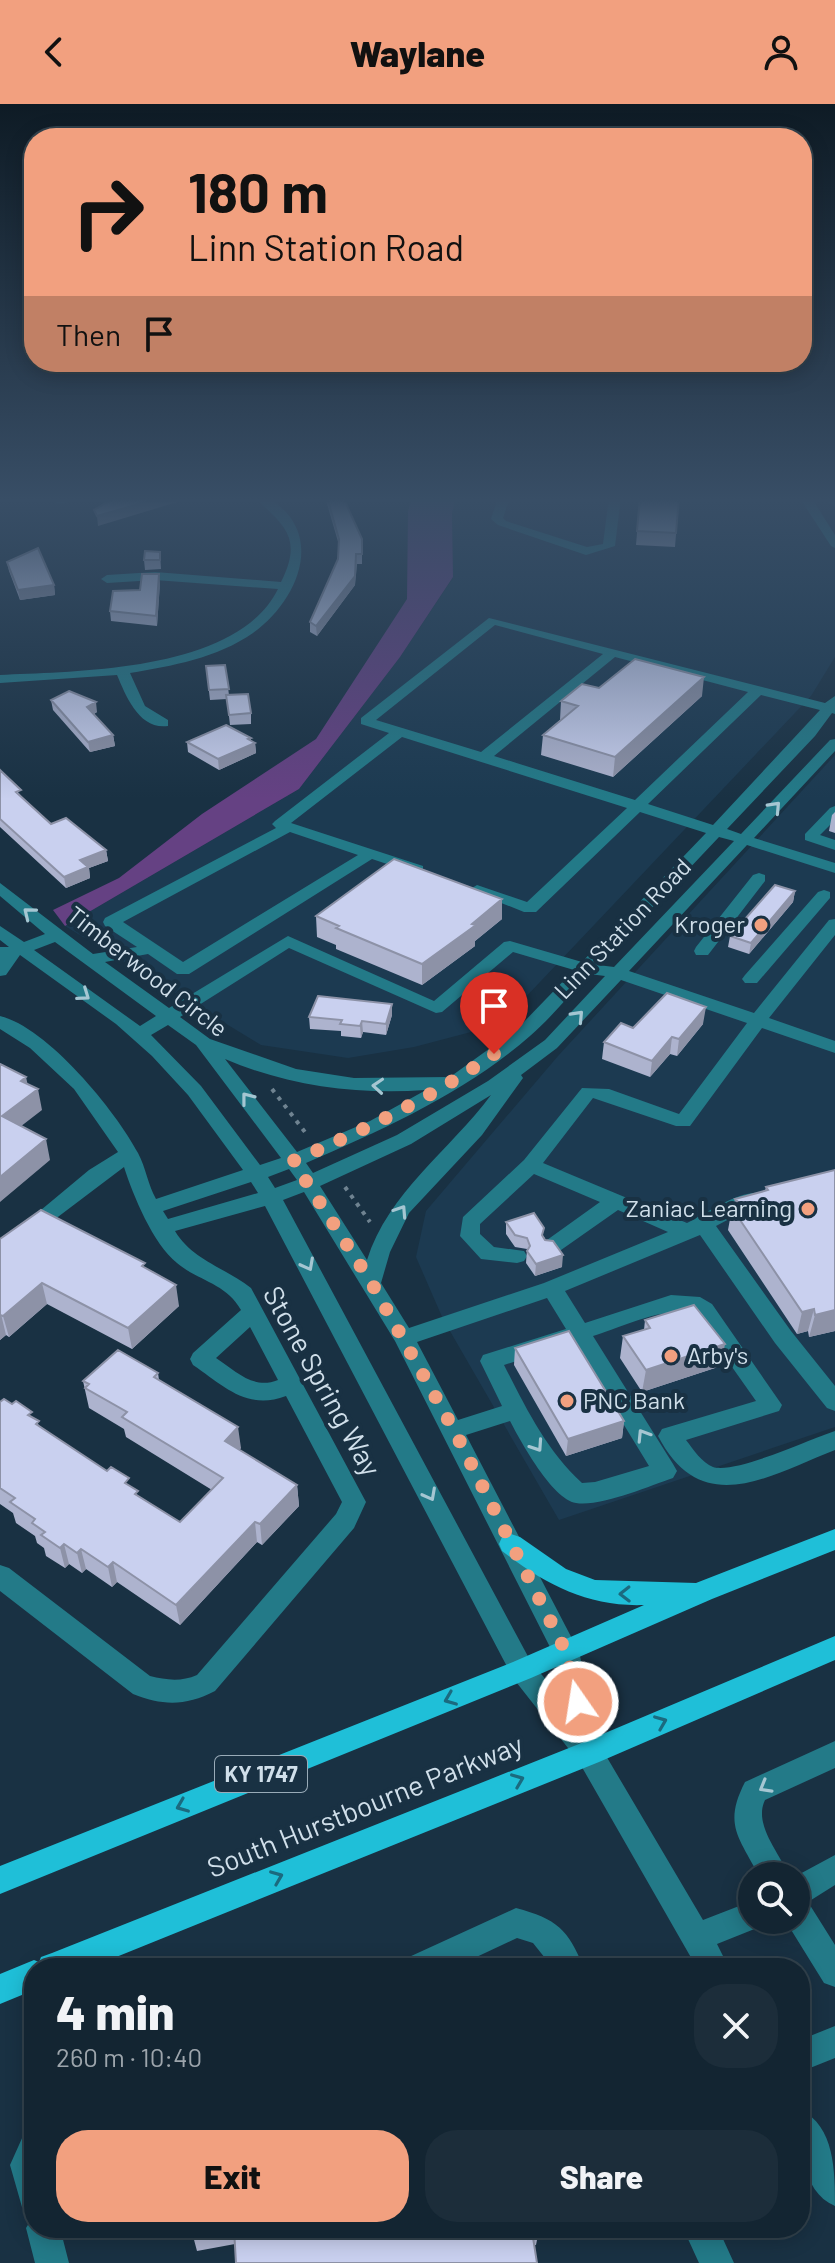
<!DOCTYPE html>
<meta charset="utf-8">
<style>
:root{--surface:#132532;--page:#1c2d3a;--text:#f1f3f6;--muted:#9da5ac;--line:#32424d;--accent:#f2a07f}
body{margin:0;font-family:Barlow,sans-serif;background:var(--page);color:var(--text);height:100vh;display:flex;flex-direction:column;font-size:30px;white-space:nowrap}
*{box-sizing:border-box;margin:0}
p{font-size:26px;color:var(--muted)}
.icon{flex:none;width:44px;height:44px;fill:none;stroke:currentColor;stroke-width:2;stroke-linecap:round;stroke-linejoin:round}
.map{position:relative;flex:1;overflow:hidden}
.sheet{position:absolute;left:24px;top:1854px;width:786px;height:280px;display:flex;flex-direction:column;background:var(--surface);border-radius:32px;box-shadow:0 4px 20px #0003,0 0 0 2px var(--line)}
.sheet>*{flex:none}
.banner{position:absolute;left:24px;top:24px;width:788px;height:244px;border-radius:32px;box-shadow:0 4px 20px #0003,0 0 0 2px var(--line);background:#f2a07f;color:#111;overflow:hidden}
.controls{position:absolute;left:738px;top:1758px;display:grid;gap:16px}
.controls a{display:grid;place-items:center;width:72px;height:72px;border-radius:50%;background:var(--surface);box-shadow:0 4px 20px #0003,0 0 0 2px var(--line);font-size:40px}
.pin{position:absolute;display:grid;place-items:center;width:68px;height:68px;color:#fff;margin:-82px -34px;border-radius:50% 50% 50% 0;rotate:-45deg;box-shadow:0 0 8px #0007}
.pin .icon{rotate:45deg}
.me{position:absolute;width:88px;margin:-44px;rotate:347deg;stroke-linejoin:round;filter:drop-shadow(0 0 6px #0008)}
.turn{display:flex;align-items:center;gap:28px;height:168px;padding:0 32px;font-size:36px}
.turn .icon{width:104px;height:104px;stroke-width:2.5}
.turn b{display:block;font-size:56px;line-height:68px}
.then{display:flex;align-items:center;height:76px;padding:0 32px;background:#0003;gap:16px;font-size:30px}
.round{display:grid;place-items:center;flex:none;width:84px;height:84px;border-radius:32px;background:var(--page)}
.head{display:flex;align-items:center;justify-content:space-between;height:136px;padding:0 32px}
h1{font-size:48px;font-weight:800;line-height:60px}
.primary-button{display:flex;gap:16px;margin-top:auto;padding:16px 32px}
.primary-button a{flex:1;height:92px;border-radius:32px;background:var(--accent);color:#111;font-size:32px;font-weight:800;line-height:92px;text-align:center}
.primary-button a+a{background:var(--page);color:var(--text)}
header{display:flex;justify-content:space-between;align-items:center;height:104px;padding:0 32px;background:var(--accent);color:#111;font-size:36px;font-weight:800}
.map>svg:first-child{display:block}
</style>
<header><svg class="icon" aria-label="back" viewBox="0 0 24 24"><path d="M15 5l-7 7 7 7"/></svg>Waylane<svg class="icon" aria-label="person" viewBox="0 0 24 24"><circle cx="12" cy="8" r="4"/><path d="M4 21q1-7 8-7t8 7"/></svg></header>
<div class="map">
<svg width="835" height="2159" viewBox="0 0 835 2159">
<rect width="100%" height="100%" fill="#193143"/>
<path fill="#1c3a51" d="M456,393h379v160l-24,39 -289,305 -51,31 -57,15 -66,11 -87,-13 -196,-119 234,-137 101,-132 53,-79 -1,-66z
M835,651v672l-276,93 -116,-201 -27,-62 10,-46 132,-155z"/>
<path fill="#654183" d="M455,396l-3,13 1,64 -53,80 -101,132 -234,137 -12,-16 66,-32 83,-64 114,-75 91,-140 1,-88 3,-10z"/>
<g fill="none" stroke-linecap="round" stroke-linejoin="round">
<path stroke="#6f8391" stroke-width="4" stroke-dasharray="4 6" stroke-linecap="butt" d="M272,985l36,47
M345,1083l25,35"/>
<path fill="#237a88" fill-rule="evenodd" d="M63,393h25l-29,7 -6,-3z
M254,393c15,0 22,5 32,15 35,39 4,95 -33,121 -36,25 -81,33 -123,40l15,33 23,14v6c-29,4 -42,-30 -51,-51l-117,8v-8c79,-4 237,-3 278,-86l-123,-9 -48,3 -6,-4 6,-4 48,-3 126,10c22,-44 4,-56 -27,-85z
M498,393h12l-7,21 3,3 81,26 16,-3 6,-47h12l-6,49 -29,9 -88,-30 -7,-6z
M799,393h12l24,38v13l-4,-2z
M822,393h12l1,10z
M489,514l336,85 10,-7v18l-3,-1 -17,23 -88,93 14,5 89,-94 5,-1v12l-81,87 81,25v10l-88,-28 -118,126 125,42 75,-93 6,-1v16l-66,83 66,23v12l-73,-25 -72,98h-14l-83,-28 -50,65 144,60c21,-10 55,-36 79,-29l3,5 -3,5 -20,6 -30,16 75,105 44,55v25l-8,-3 -52,-65 -75,-108 -135,56 20,32 86,-28 29,2 12,7 70,101 -3,6 -93,29c7,9 16,23 27,27 23,7 97,-28 122,-36v19c-67,26 -133,70 -177,-14l4,-7 94,-28 -60,-85c-23,-14 -77,12 -103,20l80,128 4,7 -4,7c-24,8 -72,29 -97,25 -24,-4 -55,-61 -66,-82l-44,14 113,217 23,97 101,171 49,-19v19h13l-3,6 -45,18 12,24h-32l-118,-206 -66,-84 -248,-472 -90,25c17,29 51,37 76,57l115,214 -12,26 -139,163c-29,15 -52,15 -82,3l-133,-103v-26l9,3 141,108c16,4 31,6 47,-1l139,-161 6,-12 -56,-106c-39,15 -62,-10 -93,-31l-3,-6 3,-6 48,-43c-15,-27 -43,-29 -64,-47 -24,-19 -44,-68 -53,-96l-90,68h-14l-3,-5 72,-60 29,-18 -44,-63 -44,-41 -30,-19v-13c47,11 116,95 138,137 8,15 10,32 18,46l87,-29 -55,-75 -36,-39 -36,-32 -96,-69 -14,20 -6,1v-29h9l-9,-7v-14l24,16 21,-8 -45,-38v-13l93,71 44,-7 -32,-21 -2,-4 2,-4 171,-90 -4,-4 3,-3 114,-88 -28,-9v-6zM495,521l108,29 -122,98 -105,-32zM615,553l133,35 -113,108 -141,-44zM761,591l59,15 -107,115 -65,-21zM402,633l225,71 -100,94 -50,-17 -8,5 55,22h12l104,-100 66,21 -124,129 -72,-21 -6,1 -70,59 -146,-65 -119,72 -64,-46 43,-8 29,20h12l183,-115 39,13h12v-6l-132,-43zM290,728l68,23 -175,107 -60,-40zM719,733l15,4 -120,126 -16,-2zM55,838l101,74 -16,10 -106,-76zM289,844l147,65 6,-1 71,-60 61,18 -56,58 -68,49 -96,1 -58,-9 -86,-30 -30,-22zM589,870l16,2 -60,64 -57,41 -91,54 -84,38 -7,-10c78,-34 159,-70 224,-127 21,-18 40,-42 59,-62zM621,876l126,43 -68,91 -70,-25 -27,-1 -58,72 -61,57 -3,19 21,23 36,4 7,-2 3,-5 -3,-5 -30,-4 -14,-13v-10l54,-50 66,28 -53,38 -3,5 3,5h14l57,-40 50,22 -124,51 -135,45 -28,-45 9,-31 19,-39 73,-78 41,-57 -2,-3 36,-27zM168,921l28,20 85,113 -21,7 -59,-79 -50,-51zM225,955c63,27 133,36 201,31l-56,31 -73,31zM491,991c-41,55 -103,98 -124,165l-47,-74 91,-42zM289,1065l8,11 -22,8 -7,-11zM251,1078l7,11 -90,26 -5,-8zM304,1088l91,149 158,312 11,48 -33,-39 -248,-462zM547,1194l19,31 -83,26 -3,6 22,45 -44,14 -41,-78zM250,1223l28,53c-25,10 -42,-9 -62,-22zM574,1239l75,123 -54,16 -13,1c-36,-33 -56,-75 -78,-118z
M835,702v14l-15,15 15,5v10l-30,-10v-6l25,-26z
M759,769l6,2v6l-57,74h-12l-2,-4 2,-4 57,-72z
M824,786l6,2v6l-73,85h-12l-3,-4 3,-4 73,-83z
M835,1637v27l-70,32c-12,25 15,53 24,76h-30c-20,-39 -36,-51 -14,-94z
M835,1751v30l-27,17 27,43v42l-11,-4 -39,-63h11v-44z
M516,1804c41,11 52,21 68,60h-31l-20,-25 -16,-5 -64,30h-48l4,-11z
M835,1922v32l-35,14v-32z
M800,2006c35,15 35,63 35,96 -35,-15 -35,-64 -35,-96z
M34,2027v81l-12,-5 -12,-42 13,-29z
M34,2111v13h26l9,35h-34l-9,-35z
M683,2124h35l16,35h-35z"/>
<path fill="#1fbfd8" fill-rule="evenodd" d="M835,1425v21l-123,49 -181,79 -531,216v-28l513,-204 131,-57c-56,2 -98,-20 -142,-54l-3,-7 3,-7 9,-3 9,3 46,32 29,11 101,3z
M835,1532v24l-236,102 -510,206h-55v22l-34,14v-30l34,-14 5,2 2,-5 11,-4 527,-209z"/>
</g>
<path fill="#adb3ce" d="M325,393h18l19,42v25h-5l-2,21 -38,51 -7,-4v-10l28,-63 1,-14z
M640,393h39l-4,50 -39,-2z
M160,448l1,17 -16,1 -1,-10z
M7,458l47,23 1,10 -35,5 -11,-29z
M160,479l-3,43 -46,-5 -1,-10 30,-21z
M225,561l4,30 22,18v11l-21,1 -3,-26 -17,1 -4,-34z
M599,584l103,8 -89,81 -72,-22 2,-20 17,-15 1,-19z
M51,596l46,12 -3,2 19,21 2,11 -25,6 -37,-42z
M251,637l4,2 1,10 -37,17 -31,-18 -1,-10z
M0,666l22,27 29,27 55,26 2,11 -19,7 1,10 -24,10 -66,-61z
M835,708v21l-6,-2 3,-16z
M795,787l-2,11 -44,52 -21,-7 2,-11z
M316,812l186,3 -27,22v5l-53,39 -86,-36v-4l-19,-8z
M392,900v11l-6,20 -23,-3 -2,6 -20,-2v-5l-31,-2 -1,-12z
M703,920l-26,32 -7,-2 -20,23 -48,-18 2,-17 29,-14z
M766,1083l69,144 -26,6 -1,-6 -11,3 -69,-104 4,-22h1l2,-9 30,-8z
M506,1118l38,15 18,30 -27,9 -9,-13 1,-14 -12,-2 -9,-13z
M0,1135l146,29 33,38 -47,43 -85,-45 -38,33 -3,-2 -6,5z
M645,1216l76,46 -79,26 -22,-34 3,-22 21,-6z
M515,1244l109,73 -2,17 -56,18 -52,-91z
M158,1269l1,7 82,68 -2,2 58,35 2,21 -37,39 -5,-3 -77,83 -63,-43 -5,5 -26,-18 -4,4 -13,-9 -4,4 -19,-12 -2,-8 -7,-5 -2,-7 -19,-13 -3,-10 -13,-9v-102l34,16 6,9 91,60 7,9 42,26 32,-32 -86,-53 -2,-8 -35,-21 -6,-27z
M192,2124l347,2 -3,15h-2l-299,-1 -38,7 -4,-15z"/>
<path fill="#8d92a7" d="M163,393h31l-96,29 -1,-10z
M356,450l-1,31 -38,51 -1,-10z
M159,470l1,9 -3,43 -1,-10z
M54,481l1,10 -35,5 -2,-10z
M704,573l-2,19 -89,81 2,-20z
M96,598l1,10 -9,5 -1,-10z
M113,631l2,11 -25,6 -2,-10z
M251,634v7l4,-2 1,10 -37,17 -1,-11z
M106,746l2,11 -19,7 1,10 -24,10 -2,-11 16,-17z
M795,787l-2,11 -44,52 2,-11z
M502,795v20l-27,22v5l-53,39v-21z
M392,900v11l-6,20v-11z
M706,903l-3,17 -26,32 2,-17z
M362,917l1,11 -2,6 -1,-12z
M672,933l-2,17 -20,23 2,-16z
M26,973l4,18 8,-6 4,21 -35,27 -5,-21 19,-35z
M46,1035l4,21 -50,42v-25z
M563,1151l-1,12 -27,9 1,-12z
M42,1179l5,21 -38,33 -6,-21z
M176,1181l3,21 -47,43 -4,-21z
M814,1205l-6,22 -11,3 5,-22z
M835,1206v21l-26,6 6,-22z
M1,1210l5,21 -6,5v-25z
M725,1240l-4,22 -79,26 4,-22z
M624,1317l-2,17 -56,18 2,-17z
M238,1323l3,21 -14,13 -2,-20z
M297,1381l2,21 -37,39 -2,-21z
M255,1418l2,20 -77,83 -4,-20z
M64,1440l5,20 -4,4 -5,-20z
M81,1445l5,20 -4,4 -5,-20z
M113,1458l4,20 -5,5 -4,-20z"/>
<path fill="#c9d0ef" stroke="#8d92a7" stroke-width="2" d="M116,393h47l-66,19 -3,-6z
M327,393h16l19,42v15h-6l-1,22 -39,50 -6,-4 28,-63 1,-20z
M640,393h39l-3,36 -39,-2z
M38,444l16,37 -36,5 -11,-28z
M145,447l15,1v8h-16z
M142,470h17l-3,42 -46,-5 3,-20 27,-1z
M635,555l69,18 -89,80 -72,-22 35,-29 -17,-5 21,-17 17,4z
M225,561l4,24 -20,1 -3,-24z
M69,587l27,11 -9,5 26,28 -25,7 -37,-42z
M248,590l3,19 -22,2 -3,-20z
M226,621l25,13 -3,1 7,4 -37,16 -31,-17z
M0,666l21,20 -5,2 35,32 15,-6 40,32 -26,10 8,7 -24,10 -64,-58z
M394,755l108,40 -30,25 4,1 -54,39 -86,-36 3,-2 -23,-10z
M775,781l20,6 -44,52 -21,-7z
M667,889l39,14 -27,32 -7,-2 -20,24 -48,-19 17,-19 12,5z
M318,892l74,8 -6,20 -24,-3 -2,5 -20,-2 2,-4 -33,-3z
M0,960l26,13 -5,4 17,8 -36,27 44,23 -46,38z
M835,1066v140l-20,5 -1,-6 -12,3 -70,-104 10,-2 -7,-7 33,-9 -2,-3z
M41,1106l104,53 -3,3 34,19 -48,43 -86,-45 -39,33 -3,-1v-76z
M534,1109l10,15 -2,7 3,5 8,1 10,14 -27,9 -9,-13 3,-5 -3,-8 -12,-3 -9,-13z
M694,1201l31,39 -79,26 -23,-34 27,-8 -5,-8z
M569,1227l55,90 -56,18 -53,-91z
M118,1246l40,23 -4,4 84,50 -13,14 72,44 -37,39 -5,-2 -79,83 -63,-43 -5,5 -27,-18 -4,4 -13,-9 -4,4 -19,-13 4,-3 -13,-9 3,-4 -25,-17 5,-4 -15,-10v-86l4,-3 8,5 4,-3 16,11 -4,3 11,6 -3,3 71,47 4,-4 18,11 -4,5 13,8 -3,3 45,28 43,-44 -101,-61 5,-5 -42,-24 4,-4 -6,-3z
M192,2124h346l1,2 -7,1 5,32h-301l-2,-34 -41,7z"/>
<defs><path id="oneway-chevron" d="M-2-3.5L2.5 0L-2 3.5" fill="none" stroke-width="1.6" stroke-linecap="round" stroke-linejoin="round" transform="scale(2)"/></defs>
<g stroke="#a5c6d2">
<use href="#oneway-chevron" transform="translate(775 703) rotate(-47)"/>
<use href="#oneway-chevron" transform="translate(29 809) rotate(-141)"/>
<use href="#oneway-chevron" transform="translate(84 891) rotate(35)"/>
<use href="#oneway-chevron" transform="translate(578 912) rotate(-47)"/>
<use href="#oneway-chevron" transform="translate(378 982) rotate(-176)"/>
<use href="#oneway-chevron" transform="translate(247 994) rotate(-128)"/>
<use href="#oneway-chevron" transform="translate(401 1107) rotate(-57)"/>
<use href="#oneway-chevron" transform="translate(308 1161) rotate(62)"/>
<use href="#oneway-chevron" transform="translate(643 1331) rotate(-122)"/>
<use href="#oneway-chevron" transform="translate(537 1342) rotate(56)"/>
<use href="#oneway-chevron" transform="translate(430 1391) rotate(62)"/>
<use href="#oneway-chevron" transform="translate(765 1683) rotate(150)"/>
</g>
<g stroke="#1b6a7f">
<use href="#oneway-chevron" transform="translate(625 1490) rotate(179)"/>
<use href="#oneway-chevron" transform="translate(450 1595) rotate(158)"/>
<use href="#oneway-chevron" transform="translate(661 1618) rotate(-22)"/>
<use href="#oneway-chevron" transform="translate(518 1676) rotate(-22)"/>
<use href="#oneway-chevron" transform="translate(182 1702) rotate(158)"/>
<use href="#oneway-chevron" transform="translate(277 1773) rotate(-22)"/>
</g>
<linearGradient id="sky" x2="0" y2="1"><stop stop-color="#0e1b25"/><stop offset="0.57" stop-color="#384e66"/><stop offset="1" stop-color="#384e66" stop-opacity="0"/></linearGradient>
<rect width="835" height="695" fill="url(#sky)"/>
<g fill="none" stroke-linecap="round" stroke-linejoin="round">
<path stroke="#f2a07f" stroke-width="14" stroke-dasharray="0 25.2" d="M494,950c-63,44 -130,76 -201,107l78,121 83,148 112,222 12,50"/>
</g>
<g fill="#f2a07f" stroke="#193143" stroke-width="3">
<circle cx="761" cy="821" r="8"/>
<circle cx="808" cy="1105" r="8"/>
<circle cx="671" cy="1252" r="8"/>
<circle cx="567" cy="1297" r="8"/>
</g>
<g text-anchor="middle" stroke-width="8" stroke-linejoin="round" paint-order="stroke">
<rect fill="#193143" stroke="#99abb8" stroke-width="2" x="215" y="1652" width="92" height="36" rx="6"/>
<g font-size="22" font-weight="bold" fill="#d0dfea">
<text x="261" y="1678">KY 1747</text>
</g>
<g font-size="24" fill="#d0dfea" stroke="#193143" text-anchor="end">
<text x="745" y="829">Kroger</text>
<text x="792" y="1113">Zaniac Learning</text>
<text x="687" y="1260" text-anchor="start">Arby's</text>
<text x="583" y="1305" text-anchor="start">PNC Bank</text>
</g>
<g font-size="24" fill="#d0dfea" stroke="#193143">
<text transform="translate(623 825) rotate(-46)" y="8">Linn Station Road</text>
<text transform="translate(147 868) rotate(38)" y="8">Timberwood Circle</text>
</g>
<g font-size="28" fill="#d0dfea" stroke="#193143">
<text transform="translate(322 1277) rotate(61)" y="10">Stone Spring Way</text>
<text transform="translate(365 1702) rotate(-22)" y="10">South Hurstbourne Parkway</text>
</g>
</g>
</svg>
<div class="controls">
<a><svg class="icon" aria-label="search" viewBox="0 0 24 24"><circle cx="10" cy="10" r="6"/><path d="M15 15l6 6"/></svg></a>
</div>
<div class="pin" style="left:494px;top:950px;background:#d93025"><svg class="icon" aria-label="arrive" viewBox="0 0 24 24"><path d="M6 21V4h12l-3 4 3 4H6"/></svg></div>
<svg class="me" style="left:578px;top:1598px" viewBox="-20 -20 40 40"><circle r="17" fill="#f2a07f" stroke="#fff" stroke-width="3"/><path d="M0-11L8 9 0 5-8 9z" fill="#fff"/></svg>
<div class="banner">
<div class="turn"><svg class="icon" aria-label="right" viewBox="0 0 24 24"><path d="M7 20v-9h11M14 6l5 5-5 5"/></svg><div><b>180 m</b>Linn Station Road</div></div>
<div class="then">Then<svg class="icon" aria-label="arrive" viewBox="0 0 24 24"><path d="M6 21V4h12l-3 4 3 4H6"/></svg></div>
</div>
<section class="sheet">
<div class="head"><div><h1>4 min</h1><p>260 m · 10:40</p></div><a class="round"><svg class="icon" aria-label="close" viewBox="0 0 24 24"><path d="M6 6l12 12M18 6L6 18"/></svg></a></div>
<div class="primary-button"><a>Exit</a><a>Share</a></div>
</section>
</div>
